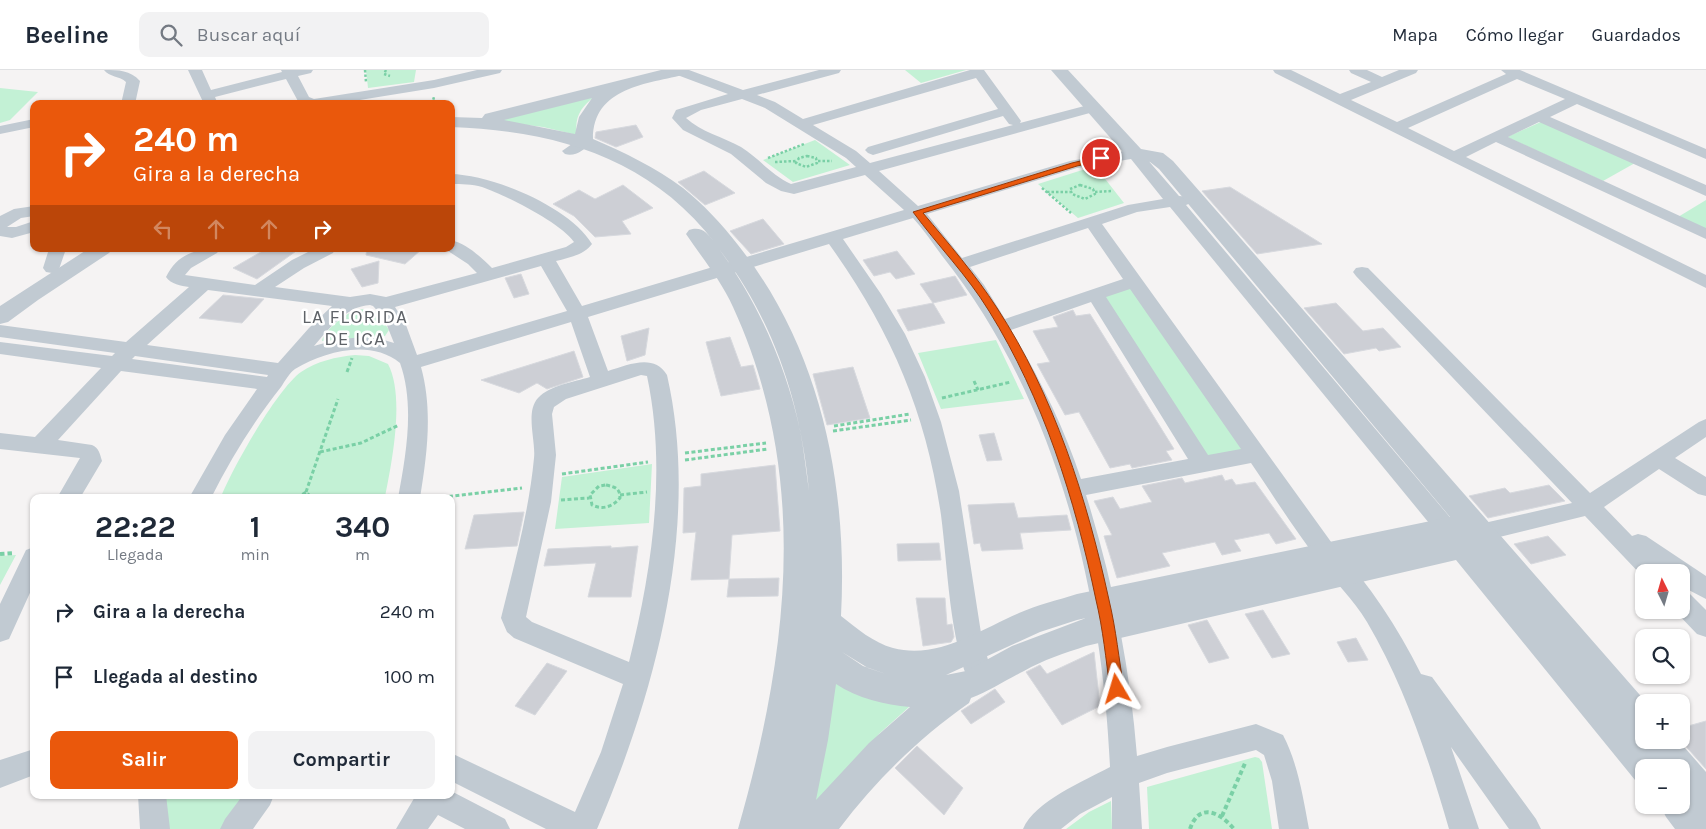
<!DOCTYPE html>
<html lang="es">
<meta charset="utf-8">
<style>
:root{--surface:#fff;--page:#f2f2f3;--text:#1f2937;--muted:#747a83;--line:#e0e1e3;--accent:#ea580c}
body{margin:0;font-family:Karla,sans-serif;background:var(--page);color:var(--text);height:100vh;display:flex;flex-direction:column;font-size:19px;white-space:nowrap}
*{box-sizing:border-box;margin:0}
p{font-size:16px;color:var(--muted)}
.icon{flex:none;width:28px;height:28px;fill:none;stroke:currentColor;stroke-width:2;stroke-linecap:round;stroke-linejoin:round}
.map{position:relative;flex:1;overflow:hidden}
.drawer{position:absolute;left:30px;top:424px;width:425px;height:305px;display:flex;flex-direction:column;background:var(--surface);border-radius:10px;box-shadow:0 1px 4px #0004}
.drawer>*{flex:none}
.banner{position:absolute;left:30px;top:30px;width:425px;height:152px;border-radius:10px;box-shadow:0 1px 4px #0004;background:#ea580c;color:#fff;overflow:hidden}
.needle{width:32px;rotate:355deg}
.tools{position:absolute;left:1635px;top:494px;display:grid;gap:10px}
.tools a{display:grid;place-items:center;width:55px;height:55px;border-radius:10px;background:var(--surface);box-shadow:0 1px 4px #0004;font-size:25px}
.pin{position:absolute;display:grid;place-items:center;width:42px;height:42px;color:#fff;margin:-21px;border:2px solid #fff;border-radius:50%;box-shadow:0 1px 5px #0007}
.me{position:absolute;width:55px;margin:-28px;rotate:353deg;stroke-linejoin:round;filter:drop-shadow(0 0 4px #0008)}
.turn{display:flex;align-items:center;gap:18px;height:105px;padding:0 20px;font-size:22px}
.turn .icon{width:65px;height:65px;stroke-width:2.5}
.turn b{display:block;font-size:35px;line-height:42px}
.lanes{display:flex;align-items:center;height:48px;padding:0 20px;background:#0003;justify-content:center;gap:25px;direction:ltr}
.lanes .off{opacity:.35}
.eta{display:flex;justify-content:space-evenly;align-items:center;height:85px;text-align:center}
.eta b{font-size:30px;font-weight:700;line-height:35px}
.primary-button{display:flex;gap:10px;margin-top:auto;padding:10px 20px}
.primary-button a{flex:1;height:58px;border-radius:10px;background:var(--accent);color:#fff;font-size:20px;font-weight:700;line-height:58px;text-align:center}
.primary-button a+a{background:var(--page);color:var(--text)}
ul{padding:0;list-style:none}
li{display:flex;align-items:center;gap:15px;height:65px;padding:0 20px}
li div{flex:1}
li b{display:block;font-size:19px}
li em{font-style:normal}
header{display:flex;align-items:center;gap:30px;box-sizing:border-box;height:70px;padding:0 25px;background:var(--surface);border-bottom:1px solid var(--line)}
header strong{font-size:24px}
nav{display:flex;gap:28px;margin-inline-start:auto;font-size:18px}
.search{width:350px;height:45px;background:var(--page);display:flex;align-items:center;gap:12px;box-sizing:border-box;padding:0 18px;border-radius:10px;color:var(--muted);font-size:19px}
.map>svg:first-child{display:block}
</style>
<header>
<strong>Beeline</strong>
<div class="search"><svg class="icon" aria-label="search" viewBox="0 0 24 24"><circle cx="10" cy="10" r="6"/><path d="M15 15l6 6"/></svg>Buscar aquí</div>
<nav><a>Mapa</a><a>Cómo llegar</a><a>Guardados</a></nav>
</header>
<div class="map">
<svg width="1706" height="759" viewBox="0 0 1706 759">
<rect width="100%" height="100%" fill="#f5f3f3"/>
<path fill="#c3f1d5" d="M366,0h50l-2,12 -46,6z
M905,0h61l-45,13z
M0,18l38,4 -28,28 -10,3z
M595,26c-14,11 -21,21 -18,39l-34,-8 -48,-6z
M1543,51l92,42 -32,18 -96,-44z
M815,70l35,25 -57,17 -30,-22z
M1095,96l29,37 -46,15 -40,-34z
M1706,130v30l-28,-13z
M1132,217l112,164 -39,7 -102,-161z
M370,239l8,4 11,17 -4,6 -63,5c1,-9 23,-27 32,-30 5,-2 11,-2 16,-2z
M996,270l28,59 -83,10 -23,-56z
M355,285l14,1 19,8c17,32 4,98 -3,133h-164c11,-28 56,-108 80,-125 16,-11 35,-15 54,-17z
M652,394l-3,59 -94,6 7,-52z
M16,485l-16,30v-29z
M829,611l78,22 2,4 -29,26 -66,76z
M1255,687l4,1 3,4 10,67h-123l-2,-42z
M165,725h84l-27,34h-53z
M1111,731l1,28h-46l23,-17z"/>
<path fill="#cdcfd5" stroke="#d7d9de" d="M636,55l7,12 -27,10 -21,-9 1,-6z
M704,101l31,22 -30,12 -27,-23z
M623,115l30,23 -31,13 9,13 -36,3 -21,-21 -21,-12 26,-14 16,9z
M1230,117l92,57 -65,10 -55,-63z
M763,149l21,25 -33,10 -21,-23z
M266,179h33l-42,30 -24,-11z
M367,179h55l-17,15 -39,-9z
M897,181l18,23 -19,5 -6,-7 -16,4 -11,-16z
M379,191l-1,22 -16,4 -11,-18z
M521,204l8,20 -15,4 -9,-20z
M955,206l12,19 -34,8 -13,-19z
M223,225l41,4 -22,24 -43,-5z
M933,233l12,20 -37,8 -11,-21z
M1336,233l27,28 20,-3 18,19 -22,4 -3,-3 -32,6 -40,-46z
M1073,240l3,6 14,-2 84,135 -8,2 6,9 -40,8 -2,-4 -20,4 -31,-56 -14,3 -28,-51 13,-2 -17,-31 25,-4 -5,-10z
M649,258l-4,27 -18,6 -6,-25z
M730,267l11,30 12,-2 7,24 -39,7 -15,-54z
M574,281l9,26 -36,12 -10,-6 -18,10 -38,-13z
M853,297l17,51 -43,7 -14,-51z
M994,363l8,27 -15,1 -8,-26z
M775,395l5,66 -48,4 -3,44 -38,1 5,-48 -13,1 1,-45 17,-2v-12z
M1222,405l3,6 7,-2 4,6 19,-3 41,57 -20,5 -7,-11 -35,7 7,11 -19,4 -7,-13 -53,11 8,13 -53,12 -13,-42 8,-1 -18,-34 19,-4 7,12 32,-7 -10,-16 40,-8 3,5z
M1549,415l16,16 -77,17 -19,-22 36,-8 5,5z
M1014,433l4,15 49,-3 4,15 -51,3 3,16 -41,2 -2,-8 -6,1 -6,-39z
M524,442l-7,34 -52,3 9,-34z
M1548,466l18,19 -35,9 -17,-20z
M939,473l2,17 -43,1 -1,-17z
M611,476v2l27,-2 -7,51h-43l8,-34 -52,3 4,-17z
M779,508l-1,18 -51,1 2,-18z
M916,528h29l2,27 5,-1 2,13 -3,5 -28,4z
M1263,540l27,44 -18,4 -27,-44z
M1207,550l22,38 -20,5 -21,-38z
M1356,568l12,22 -20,2 -11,-20z
M1094,582l6,54 -38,19 -36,-53 14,-7 7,9z
M547,593l20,8 -32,44 -20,-9z
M995,619l10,13 -34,22 -10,-13z
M1706,651v48l-25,-28v-13z
M917,676l46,42 -19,27 -49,-47z"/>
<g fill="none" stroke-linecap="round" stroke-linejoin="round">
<path stroke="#7ad0a6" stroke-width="2.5" stroke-dasharray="2.5 2" stroke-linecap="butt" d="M365,0l1,12
M386,0l-2,4 6,2
M432,34l2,-7
M807,86l9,2 1,5 -11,4 -10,-4 3,-5z
M768,88l36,-14
M818,91h14
M775,92l21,-1
M1080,115l13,4 2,5 -10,5 -13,-5 -2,-5z
M1042,118l29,25
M1047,122h23
M1095,122l18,-1"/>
<path stroke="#7ad0a6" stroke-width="3" stroke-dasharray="4 2.5" stroke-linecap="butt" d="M347,302l5,-14
M974,311l4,9
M942,328l69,-16
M834,356l76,-12
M833,361l78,-11
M320,382l41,-9 38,-18
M685,383l81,-10
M685,390l83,-11
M562,404l86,-12
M606,415c9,2 14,3 14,13 -8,9 -17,12 -28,7l-2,-10 9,-9z
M306,422l32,-93
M620,425l27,-3
M297,428l9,-6 6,6
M436,428l86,-10
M561,430l28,-2"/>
<path stroke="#7ad0a6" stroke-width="4" stroke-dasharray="4.5 3" stroke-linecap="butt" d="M0,484l14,-1
M1222,746l24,-55
M1190,759c9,-27 30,-17 44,0"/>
<path fill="#c1cad2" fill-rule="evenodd" d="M104,0c15,0 26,0 36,11l-5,23h-14l5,-22c-6,-6 -17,-5 -22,-12z
M188,0h14l9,20 71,-18 -1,-2h32l-2,3 -13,3 11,21 5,2 120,-19 43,-10h25l-2,3 -66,15 -99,16 -36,-1 -13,-24 -71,18 3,7h-14z
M670,0h19l54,20 76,-20h22l-2,3 -82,22 18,7 28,17 167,-49h14l37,51 -1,2 72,-19 5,1 2,3 -2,3 -218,60 39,35 152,-45 65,-12 5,2 39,45 12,1 2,3 -2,3 -5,2 268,317 3,6 -3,6 -8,3 -8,-3 -268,-327 -33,5 -35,12 232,322c36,39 63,80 87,128l11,3 104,142 5,10h-32l-58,-82 28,82h-30c-21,-72 -44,-142 -82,-207 -14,-23 -33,-41 -49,-62 -24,-31 -45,-65 -67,-97l-165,32c27,86 44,172 51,261l30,-9 89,-23 27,11c15,29 20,62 26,94h-30l-7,-48 -8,-26 -8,-5 -89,23 -28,10 3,46h-30v-32l-32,17 -19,15h-38c12,-28 61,-48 87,-62 -8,-179 -54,-368 -167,-510 -10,-13 -19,-27 -30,-39l-70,21 38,55 24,40 20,43 16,45 18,69 22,142 12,46 -4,8 -9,4 -9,-4c-22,-48 -23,-119 -30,-172 -15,-104 -51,-186 -112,-271l-241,73 20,54c20,-6 46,-18 59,4 34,149 -11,317 -70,454h-51l-95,-48v-28l124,59 26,-60 22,-68 -109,-46 -7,-6 -6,-14c13,-53 28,-106 33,-160 2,-17 -9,-46 4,-60 12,-13 36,-16 52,-21l-19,-55 -150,45c12,43 6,88 -1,131h-22c8,-43 17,-93 2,-135 -30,-24 -74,-12 -105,6 -5,3 -10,12 -14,18 -27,34 -50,71 -70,111h-22l36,-63 32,-46 -136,-18 -63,69 34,5c7,3 8,9 10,16l-22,37h-23l23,-40 -80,-9v-16l35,4 66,-69 -101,-14v-12l112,14 3,-3 -115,-16v-12l126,17 63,-55c-8,-1 -18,-3 -23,-10 11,-23 31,-29 54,-28l-3,4 -26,15 -6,7 70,10 37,-25 22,-11h21l-2,4 -29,15 -29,19 75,10 20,-3 16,3 91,-24 -9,-9 -23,-15h6v-9c16,4 30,17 41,28l74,-21 8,-5c-14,-20 -69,-47 -92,-55 -10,-3 -21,-3 -31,-3v-10c42,1 119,33 141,70 -8,11 -24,14 -36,17l26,45 322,-96 -39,-35 -71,19 -13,-3 -15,-8 -35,-29 -48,-24 -11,-12 4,-8 52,-16 -56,-21zM976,8l22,31 -130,38 -3,3 3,3 5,2 130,-39 6,8 4,1 -143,38 -14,-12 -43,-26zM742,29l23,9 81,50 10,9 -65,17c-20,-9 -32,-26 -50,-37 -18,-10 -40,-15 -55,-29l15,-8zM1131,89l32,40 -35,6 -166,53 -35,-44 150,-46zM1088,158l35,51 -118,40 -21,-34 -14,-18zM541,196l26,45 -150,44 -11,-30 -11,-18zM1130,219l111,160 -33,6 -102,-158zM208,220l124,16 -23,22 -31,35 -131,-18zM1091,232l97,157 -107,20c-17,-52 -42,-102 -70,-149zM370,235l3,1 11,12 10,25c-28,-10 -53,-5 -80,3 14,-16 32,-40 56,-41zM135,286l133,19 -1,2 -135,-18zM641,305l6,1c20,94 5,194 -18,286l-97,-40 -6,-5 25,-115 5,-47 -4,-41 2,-7 12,-8z
M1273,0h18l49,24 31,-12 -20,-9 -2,-3h18l15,7 17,-7h19l-2,3 -65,27 46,22 109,-48 -5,-4h19l186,79v10l-129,-55 -27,13 156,68v11l-167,-74 -31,15 198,91v11l-210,-97 -30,15 240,118v13l-431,-215zM1517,9l48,20 -111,52 -46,-23z
M34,49v8l-34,7v-8z
M584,68l5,1 2,3c-6,8 -16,15 -26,12l-3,-3 17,-12z
M34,136v10l-13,2 -14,9h9l18,-6v11l-22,6 -12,-2v-20l14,-7z
M49,179h17l-8,23 -6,1 -6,-1 -3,-4z
M1362,197l6,1 222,225 109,-71 7,-3v18l-31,21 31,19v19l-8,-2 -39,-25 -55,38 28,29 6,-2 8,2 60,40v23l-25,-13v-14h-37v6l-59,-62 -106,26 -8,-2 -3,-7 3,-7 101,-23 -216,-227 -3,-4 3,-4z
M34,477v37l-25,55 -9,3v-38l26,-54z
M1681,521l9,3 16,16v27l-9,-3 -23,-24h7z
M34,679v26l-34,13v-28z
M451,721l54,28 5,10h-45l-27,-14 -10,14h-32l20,-34h35z
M138,725h28l4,34h-30z
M243,725h31l-4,10 -17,24h-33l5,-10z"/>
<path fill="#c1cad2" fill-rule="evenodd" d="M661,0h28l-2,4c-40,10 -94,13 -94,65 32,14 62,28 90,49 20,16 39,36 55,57 83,104 110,240 103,371 15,12 33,27 52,32 45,12 86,-18 126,-35 18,-8 39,-13 58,-19l373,-77 -291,-348 -9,-7 -22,-4 -77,-88h17l73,79 22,4 10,8 473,541h-2v38h34l28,32v57h-31l-9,-12 -6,-12h21v-37h-37v15l-9,-3 -179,-220 -370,86c-21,7 -43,14 -62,25 -18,9 -34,20 -53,27l-2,5c-50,35 -93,77 -130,126h-65l2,-8 -2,8h-36c50,-174 73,-352 -5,-522 -12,-27 -31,-49 -47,-73l3,-4c13,-4 18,3 26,13 -66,-86 -160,-112 -264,-116v-10l31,1 3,-4zM592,28l-13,19 -4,17 -71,-14zM719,179c54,70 82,154 90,242 -3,-20 -5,-41 -9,-61 -14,-64 -42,-128 -81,-181zM1240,514l-154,34 -74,28 -46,25 -20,4 94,-43 37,-12zM842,582l26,16 18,6 -23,-8zM836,614c21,14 49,21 74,23l-41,36 -53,57 12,-60z
M88,179h25l-4,4 -71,47 -30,22 -8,2v-18z"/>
</g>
<path fill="#ea580c" stroke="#983908" d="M1101,86l3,1v3l-27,6 -154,47c26,31 52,61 74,95 57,87 90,191 112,292 7,29 10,60 15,89l-2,5 -5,2 -5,-2 -2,-5c-4,-29 -7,-60 -14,-89 -21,-101 -53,-202 -107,-289 -22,-36 -51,-65 -76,-99l159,-49z"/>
<g text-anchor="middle" stroke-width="5" stroke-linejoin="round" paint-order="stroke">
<g font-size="19" letter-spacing="1" fill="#5f6368" stroke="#fff">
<text x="355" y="253">LA FLORIDA<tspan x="355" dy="22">DE ICA</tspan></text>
</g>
</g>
</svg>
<div class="tools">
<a><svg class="needle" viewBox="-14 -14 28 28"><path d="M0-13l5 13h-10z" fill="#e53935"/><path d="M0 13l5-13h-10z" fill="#747a83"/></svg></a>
<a><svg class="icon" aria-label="search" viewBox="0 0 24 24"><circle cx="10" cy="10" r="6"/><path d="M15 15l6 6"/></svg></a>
<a>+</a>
<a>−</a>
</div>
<div class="pin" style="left:1101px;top:88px;background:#d93025"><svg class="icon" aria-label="arrive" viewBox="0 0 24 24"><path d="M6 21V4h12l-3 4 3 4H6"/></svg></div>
<svg class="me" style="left:1117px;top:619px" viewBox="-20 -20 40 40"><path d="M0-17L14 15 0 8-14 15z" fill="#ea580c" stroke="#fff" stroke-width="4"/></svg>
<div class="banner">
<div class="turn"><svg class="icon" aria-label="right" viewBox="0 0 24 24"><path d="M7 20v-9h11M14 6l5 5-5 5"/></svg><div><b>240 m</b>Gira a la derecha</div></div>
<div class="lanes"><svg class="icon off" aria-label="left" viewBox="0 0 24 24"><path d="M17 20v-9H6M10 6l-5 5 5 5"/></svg><svg class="icon off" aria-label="ahead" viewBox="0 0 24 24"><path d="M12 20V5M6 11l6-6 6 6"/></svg><svg class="icon off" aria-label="ahead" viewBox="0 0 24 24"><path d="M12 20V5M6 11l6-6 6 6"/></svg><svg class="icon" aria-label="right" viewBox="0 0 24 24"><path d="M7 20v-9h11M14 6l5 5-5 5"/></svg></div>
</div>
<section class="drawer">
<div class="eta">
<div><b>22:22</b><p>Llegada</p></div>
<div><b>1</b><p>min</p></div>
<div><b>340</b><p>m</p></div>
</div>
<ul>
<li><svg class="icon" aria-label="right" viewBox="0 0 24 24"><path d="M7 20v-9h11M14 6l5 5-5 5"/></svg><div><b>Gira a la derecha</b></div><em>240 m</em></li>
<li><svg class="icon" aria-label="arrive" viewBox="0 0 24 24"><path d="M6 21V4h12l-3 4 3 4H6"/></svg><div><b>Llegada al destino</b></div><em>100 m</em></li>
</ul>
<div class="primary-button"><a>Salir</a><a>Compartir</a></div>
</section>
</div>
